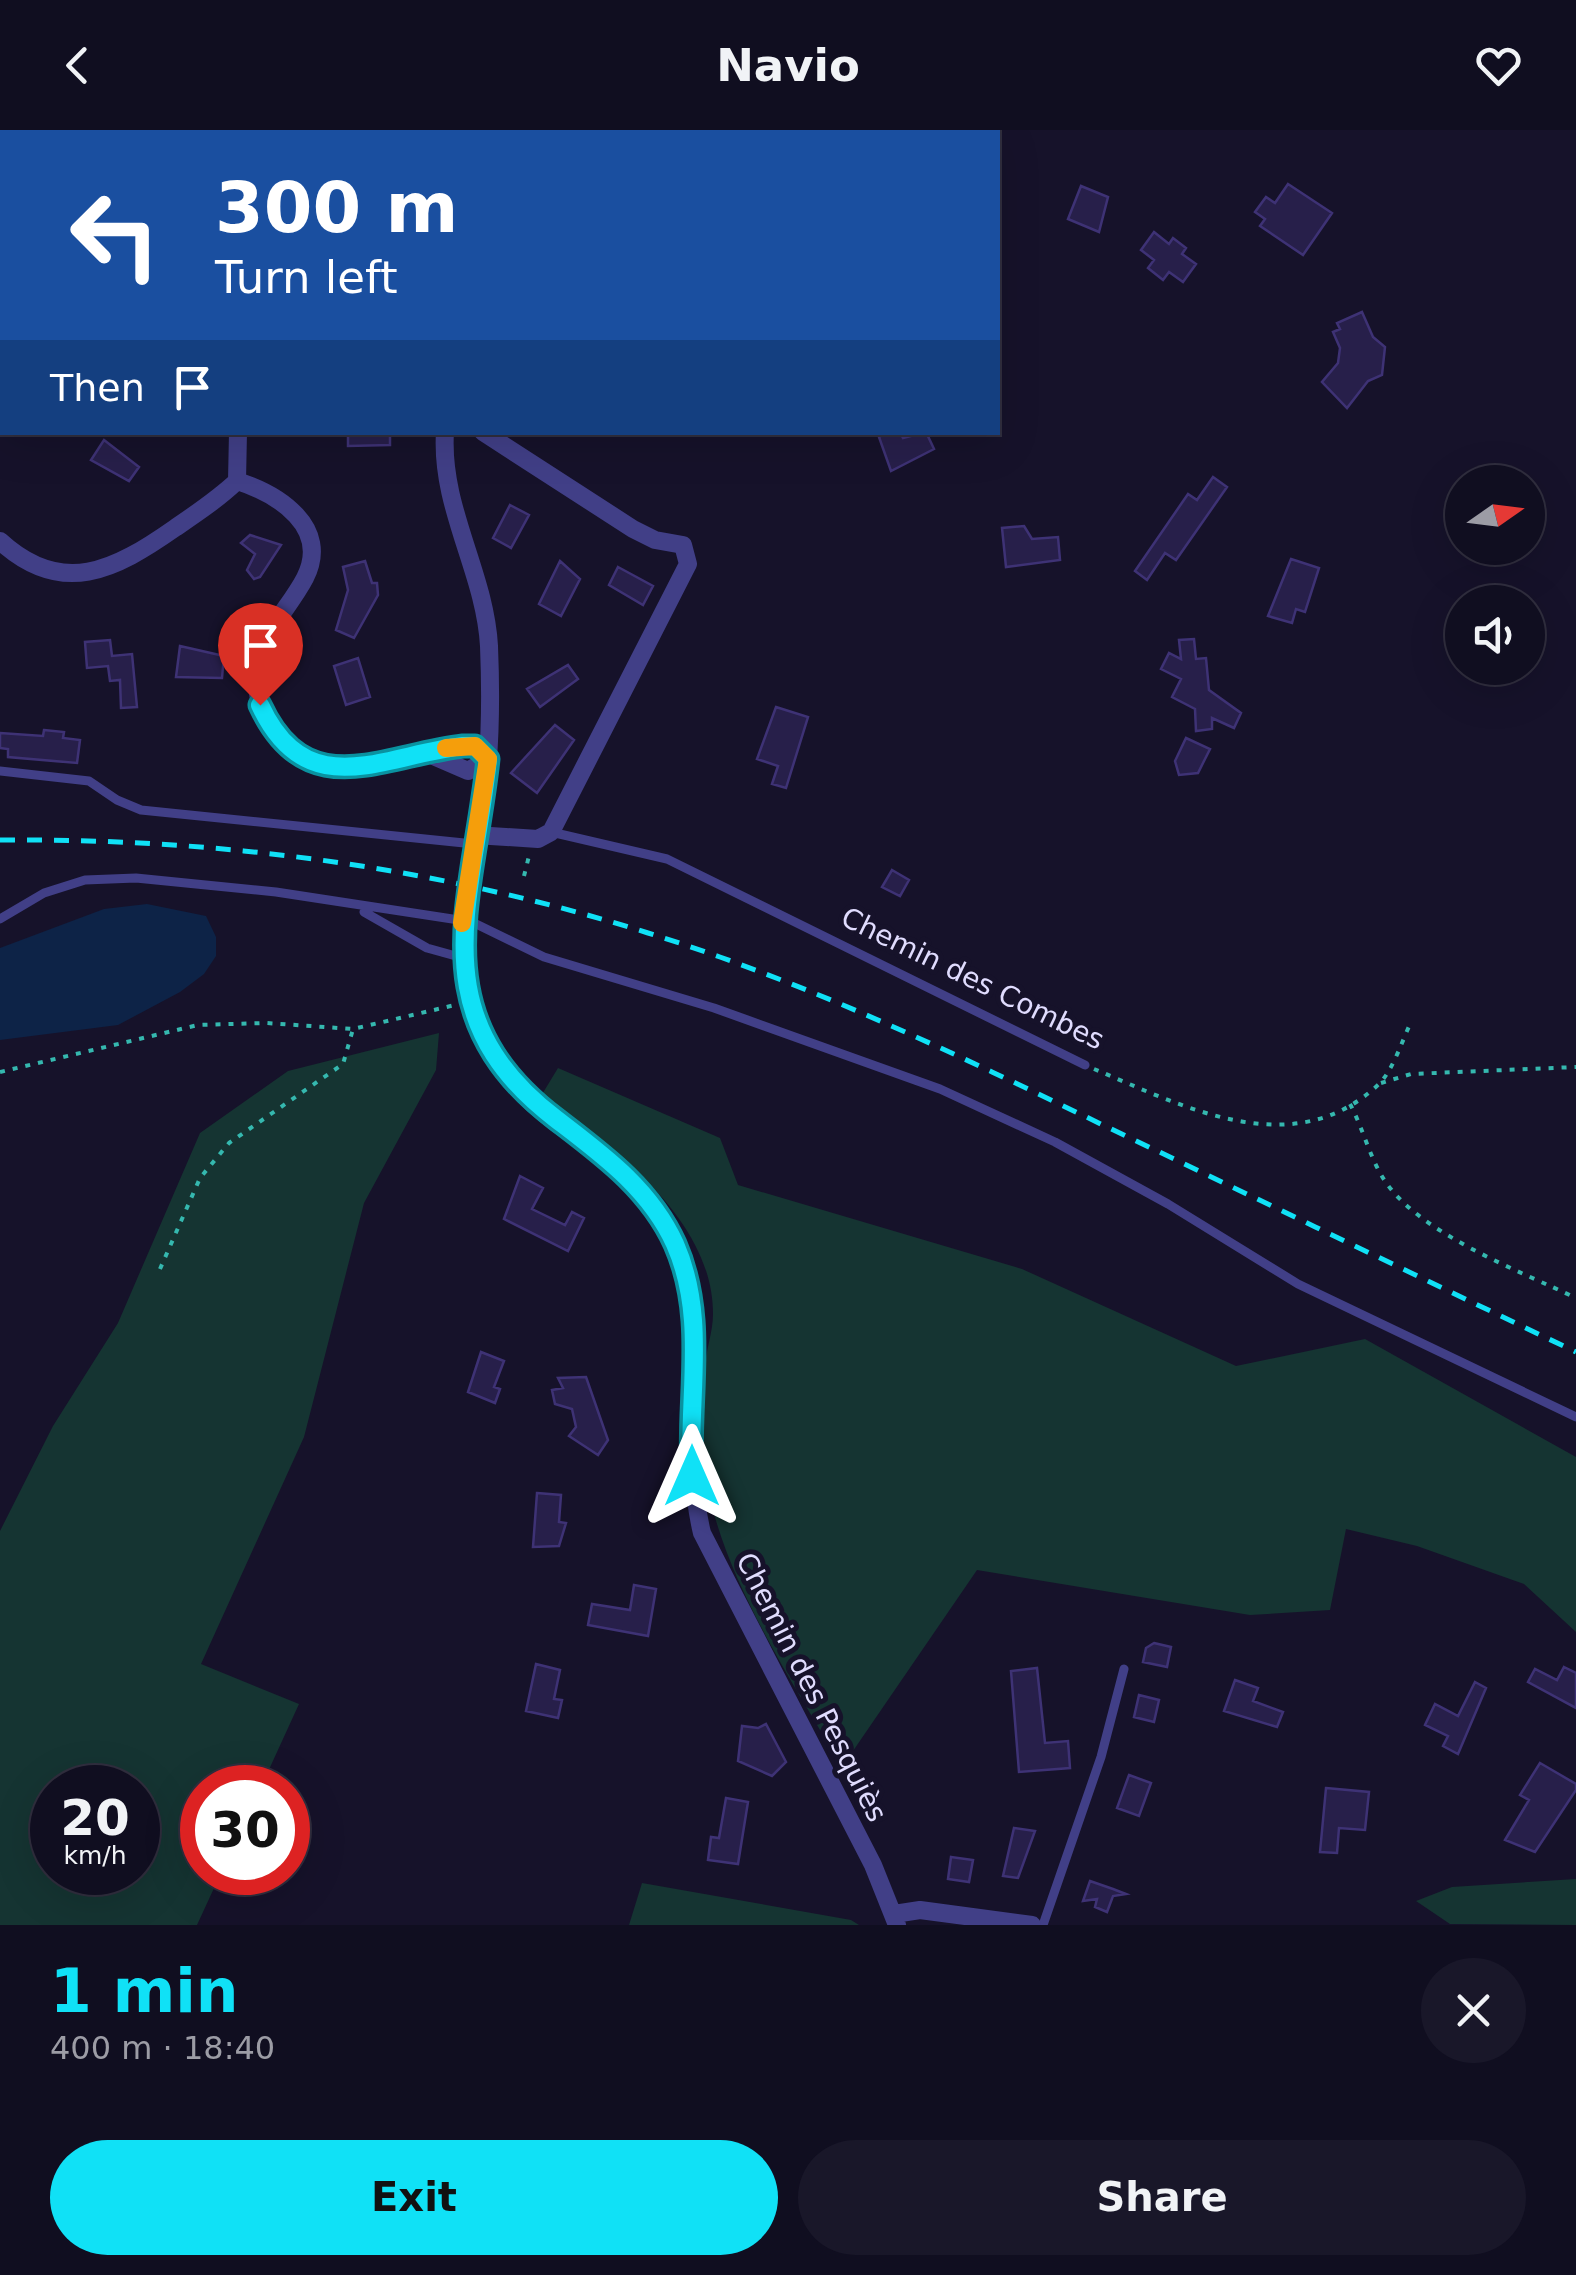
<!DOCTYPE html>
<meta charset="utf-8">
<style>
:root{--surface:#100e20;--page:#191729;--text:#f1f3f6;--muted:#9c9ca5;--line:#302e3e;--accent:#10e1f6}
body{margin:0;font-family:"DejaVu Sans",sans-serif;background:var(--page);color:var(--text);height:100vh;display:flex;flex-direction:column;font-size:38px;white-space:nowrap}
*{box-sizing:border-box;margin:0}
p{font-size:32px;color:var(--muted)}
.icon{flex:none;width:55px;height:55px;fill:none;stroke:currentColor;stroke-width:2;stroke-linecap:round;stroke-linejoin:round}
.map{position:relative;height:1795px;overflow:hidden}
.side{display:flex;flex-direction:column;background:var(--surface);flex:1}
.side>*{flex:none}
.guide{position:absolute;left:0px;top:0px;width:1000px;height:305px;box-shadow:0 10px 40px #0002,0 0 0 2px var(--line);background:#1a4fa0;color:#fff;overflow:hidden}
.needle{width:65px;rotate:76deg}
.buttons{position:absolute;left:1445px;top:335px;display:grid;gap:20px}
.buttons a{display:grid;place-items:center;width:100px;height:100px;border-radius:50%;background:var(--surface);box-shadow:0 10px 40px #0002,0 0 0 2px var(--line);font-size:50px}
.speed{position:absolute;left:30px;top:1635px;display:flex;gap:20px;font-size:50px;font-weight:700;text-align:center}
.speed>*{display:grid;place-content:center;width:130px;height:130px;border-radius:50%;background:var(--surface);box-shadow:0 10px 40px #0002,0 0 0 2px var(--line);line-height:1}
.speed small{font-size:25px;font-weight:400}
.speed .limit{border:15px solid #d22;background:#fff;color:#111}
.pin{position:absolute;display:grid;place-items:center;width:85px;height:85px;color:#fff;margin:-102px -42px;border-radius:50% 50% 50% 0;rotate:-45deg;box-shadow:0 0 10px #0007}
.pin .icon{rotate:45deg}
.me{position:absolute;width:110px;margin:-55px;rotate:0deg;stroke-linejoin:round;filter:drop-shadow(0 0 8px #0008)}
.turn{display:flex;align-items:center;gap:35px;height:210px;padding:0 50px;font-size:45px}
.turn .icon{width:130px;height:130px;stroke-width:2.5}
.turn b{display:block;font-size:70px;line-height:85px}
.then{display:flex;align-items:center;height:95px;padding:0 50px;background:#0003;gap:20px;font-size:38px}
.round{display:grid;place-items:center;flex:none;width:105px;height:105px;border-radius:52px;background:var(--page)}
.headline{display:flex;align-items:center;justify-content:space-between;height:170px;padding:0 50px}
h1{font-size:60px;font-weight:700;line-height:75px;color:var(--accent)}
.action{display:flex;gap:20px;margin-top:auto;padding:20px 50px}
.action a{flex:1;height:115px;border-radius:60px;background:var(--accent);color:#111;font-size:40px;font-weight:700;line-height:115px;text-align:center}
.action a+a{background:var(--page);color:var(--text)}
header{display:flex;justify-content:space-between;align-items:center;height:130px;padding:0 50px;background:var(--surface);font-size:45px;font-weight:700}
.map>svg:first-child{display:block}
</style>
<header><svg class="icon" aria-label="back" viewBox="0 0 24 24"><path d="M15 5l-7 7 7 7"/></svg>Navio<svg class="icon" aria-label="heart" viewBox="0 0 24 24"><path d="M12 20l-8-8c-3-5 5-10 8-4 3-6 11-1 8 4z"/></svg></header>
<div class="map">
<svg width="1576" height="1795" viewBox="0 0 1576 1795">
<rect width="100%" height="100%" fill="#16122a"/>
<path fill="#153432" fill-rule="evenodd" d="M439,903l-3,37 -72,133 -60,234 -103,227 98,40 -38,83 -59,1v84l19,1 -24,52h-197v-394l53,-105 65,-103 82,-190 88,-62zM52,1658h86v84h-86z
M558,938l162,70 18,47 284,84 214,97 129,-27 211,118v175l-52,-48 -107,-38 -71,-17 -16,81 -80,5 -273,-45 -135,197c-48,-83 -116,-184 -134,-279 -7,-37 -5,-84 -3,-121 1,-18 8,-35 8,-53 0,-97 -103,-168 -172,-218z
M1576,1749v46l-126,-1 -34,-23 36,-14z
M642,1753l209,37 8,5h-230z"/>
<path fill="#0d2347" d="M147,774l59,12 10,21v19l-12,18 -24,18 -62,33 -118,15v-92l104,-39z"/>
<path fill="#271f4a" stroke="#3e3275" stroke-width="2.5" d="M1288,54l44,29 -29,42 -43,-29 5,-7 -10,-7 11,-15 9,6z
M1081,56l27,11 -9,35 -31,-13z
M1154,102l15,12 4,-6 13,10 -4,6 14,10 -13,18 -14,-10 -6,8 -15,-12 6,-8 -13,-10z
M1362,182l11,25 12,10 -3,28 -14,6 -21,27 -25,-26 16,-19 2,-15 -7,-16 7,-3 -3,-6z
M348,302h42v13l-42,1z
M889,302h11l3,6 23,-6 8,17 -43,22 -12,-34z
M104,310l35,27 -10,14 -38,-21z
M1213,347l14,10 -51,73 -11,-7 -18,27 -12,-9 53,-77 9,6z
M510,375l19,10 -18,33 -18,-10z
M1024,396l8,13 26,-2 2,23 -54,7 -4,-39z
M250,405l31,10 -21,32 -6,2 -7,-9 8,-16 -14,-11z
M1291,429l28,9 -14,44 -9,-3 -4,14 -24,-7z
M365,431l7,22h5l1,12 -24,43 -18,-8 12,-40 -5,-23z
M560,431l20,18 -19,37 -22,-12z
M618,437l35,19 -10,19 -34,-20z
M1194,509l2,20 10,-1 3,32 32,23 -7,15 -22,-10v11l-16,2 -1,-22 -23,-12 9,-18 -20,-10 8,-16 12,6 -2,-19z
M110,510l2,16 20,-2 5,53 -16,1 -1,-28 -10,1 -2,-15 -21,2 -2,-26z
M180,516l44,10 -2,22 -46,-1z
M358,528l12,39 -24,8 -12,-39z
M568,535l10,14 -38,28 -13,-18z
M776,577l32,10 -22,71 -14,-4 6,-18 -21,-7z
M555,595l19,15 -37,53 -26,-20z
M44,600l20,2 -1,6 17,2 -3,23 -69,-6v-8l-8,-1v-15l43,3z
M1186,608l24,11 -12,24 -19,2 -4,-14z
M892,740l17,10 -9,16 -18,-9z
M520,1046l23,12 -11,21 33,16 7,-13 12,6 -16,33 -64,-32z
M481,1222l23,9 -10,26 6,2 -5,14 -27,-11z
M586,1247l22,63 -10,15 -29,-19 7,-9 -4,-18 -17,-5 -3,-14 11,-2 -5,-10z
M537,1363l24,2 -2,27 7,1 -7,23 -26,1z
M634,1455l22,4 -8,47 -60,-11 4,-21 38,6z
M1154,1513l17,4 -4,20 -24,-5 3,-14z
M536,1534l24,6 -6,29 8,1 -4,18 -32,-7z
M1564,1537l12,6v35l-48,-26 7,-13 22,11z
M1037,1538l8,75 23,-2 2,27 -51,4 -8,-101z
M1235,1550l23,8 -5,13 30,11 -6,15 -53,-16z
M1475,1552l11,6 -28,66 -15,-8 5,-10 -23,-11 10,-21 23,12z
M1139,1565l20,5 -5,22 -20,-5z
M766,1594l20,38 -14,14 -34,-15 4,-35 16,2z
M1540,1633l36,21v6l-41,62 -30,-12 24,-40 -9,-5z
M1129,1645l22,8 -12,33 -22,-8z
M1326,1658l43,4 -4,38 -26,-2 -2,25 -17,-1z
M726,1668l22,4 -10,62 -30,-4 3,-23 8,1z
M1014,1698l21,3 -17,47 -15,-2z
M951,1727l22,3 -4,22 -21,-3z
M1090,1751l23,8 13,5 -13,2 -6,16 -12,-5 2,-8 -14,2z"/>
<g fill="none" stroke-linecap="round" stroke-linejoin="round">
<path stroke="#35b8af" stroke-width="4" stroke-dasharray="5 8" stroke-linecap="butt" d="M0,244l2,-4
M524,746l5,-20
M1094,939c89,37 199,96 285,15 14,-14 23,-43 32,-62
M0,942l198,-47 69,-2 86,6 102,-24
M1381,953l30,-9 165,-7
M1350,974c13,24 20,55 35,77 35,53 135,90 191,117
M160,1139l40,-91 29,-35 114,-79 10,-35"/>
<path stroke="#413f87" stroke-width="9" d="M0,641l89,10 28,19 24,10 333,34
M551,702l116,27 418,206
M364,782l63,36 36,10
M0,789l44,-26 41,-13 51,-2 140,14 196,30 72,35 170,51 226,81 115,53 113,62 130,80 278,133
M1043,1795l58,-168 23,-88"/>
<path stroke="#413f87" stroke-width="18" d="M49,0l2,2
M90,2l2,-2
M461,2v-2
M445,302c-5,76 40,140 44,214 2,49 2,101 -5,150 -14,92 -40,179 12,265 47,76 144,94 181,188 36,92 2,190 25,284l171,332 24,60
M237,351l1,-49
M0,411c62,57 115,29 175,-13 22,-15 43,-29 62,-47 41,13 94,46 68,97 -13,25 -34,46 -44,72 -11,29 -2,62 16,86 17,21 41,31 67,32 41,0 80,-18 119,-23l12,1 13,13 -20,12 -37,-16
M475,705l63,4 13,-7 137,-268 -5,-19 -28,-5 -22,-11 -150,-97
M894,1784l26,-4 112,15"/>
<path stroke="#10e1f6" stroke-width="5" stroke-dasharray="15 12" stroke-linecap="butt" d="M0,710c219,-2 438,27 648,93 158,49 308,121 457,193 157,75 314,151 471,226"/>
</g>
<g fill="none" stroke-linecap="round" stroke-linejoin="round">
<defs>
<path id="route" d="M260,575c47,101 123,50 203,41h12l13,13c-15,143 -70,255 68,360 47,36 94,70 119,125 33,75 12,153 17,232"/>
</defs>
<use href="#route" stroke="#0a92a0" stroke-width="25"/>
<use href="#route" stroke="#10e1f6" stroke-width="18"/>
<path stroke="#f59e0b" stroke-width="18" d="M446,618l29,-2 13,13 -26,164"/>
</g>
<g text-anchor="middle" stroke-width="10" stroke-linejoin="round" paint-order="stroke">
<g font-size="28" fill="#e0dcfe" stroke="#16122a">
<text transform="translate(973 848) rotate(26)" y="10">Chemin des Combes</text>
<text transform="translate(812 1557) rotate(63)" y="10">Chemin des Pesquiès</text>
</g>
</g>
</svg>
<div class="buttons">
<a><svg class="needle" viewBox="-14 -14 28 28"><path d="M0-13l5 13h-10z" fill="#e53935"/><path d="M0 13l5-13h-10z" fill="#9c9ca5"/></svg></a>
<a><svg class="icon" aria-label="sound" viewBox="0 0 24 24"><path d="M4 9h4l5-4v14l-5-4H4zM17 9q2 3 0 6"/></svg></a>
</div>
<div class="speed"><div>20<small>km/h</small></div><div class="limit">30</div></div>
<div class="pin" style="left:260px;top:575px;background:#d93025"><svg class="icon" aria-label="arrive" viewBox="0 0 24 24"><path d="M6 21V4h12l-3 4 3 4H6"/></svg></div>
<svg class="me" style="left:692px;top:1346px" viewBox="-20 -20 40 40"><path d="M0-17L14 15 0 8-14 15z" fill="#10e1f6" stroke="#fff" stroke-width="4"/></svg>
<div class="guide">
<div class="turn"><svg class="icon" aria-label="left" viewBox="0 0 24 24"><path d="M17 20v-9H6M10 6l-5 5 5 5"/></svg><div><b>300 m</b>Turn left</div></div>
<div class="then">Then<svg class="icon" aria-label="arrive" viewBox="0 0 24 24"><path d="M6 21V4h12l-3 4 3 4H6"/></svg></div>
</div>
</div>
<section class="side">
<div class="headline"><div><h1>1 min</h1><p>400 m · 18:40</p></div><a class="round"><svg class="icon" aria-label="close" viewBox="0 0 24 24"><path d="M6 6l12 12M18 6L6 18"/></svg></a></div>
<div class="action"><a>Exit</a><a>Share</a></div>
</section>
